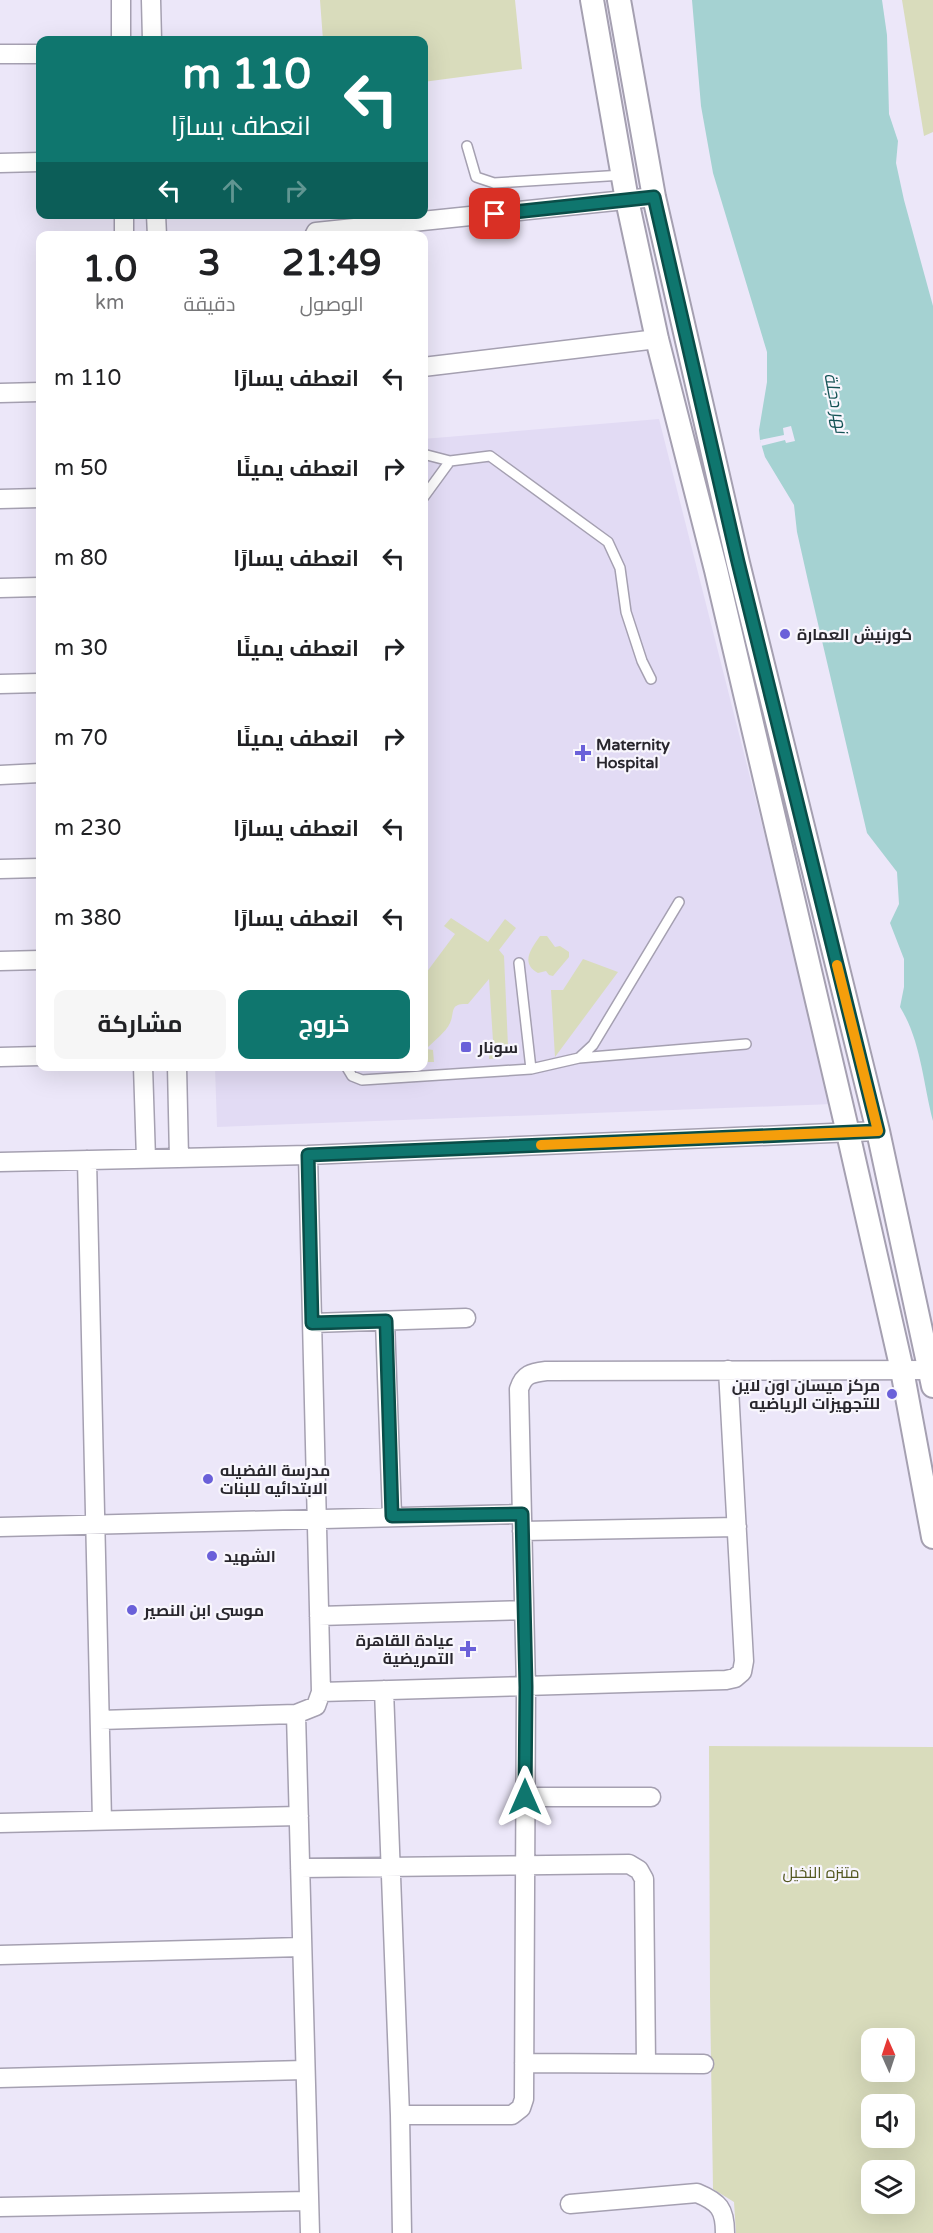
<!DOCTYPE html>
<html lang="ar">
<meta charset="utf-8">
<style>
:root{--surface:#fff;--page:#f6f6f6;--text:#202124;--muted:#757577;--accent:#0f766e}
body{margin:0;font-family:"Varela Round",Cairo,sans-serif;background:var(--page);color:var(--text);direction:rtl;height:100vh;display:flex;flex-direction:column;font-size:22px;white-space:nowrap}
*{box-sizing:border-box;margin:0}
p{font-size:20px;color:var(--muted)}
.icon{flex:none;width:33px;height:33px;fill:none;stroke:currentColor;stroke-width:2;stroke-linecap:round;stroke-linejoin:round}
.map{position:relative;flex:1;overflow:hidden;direction:ltr}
.side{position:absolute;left:36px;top:231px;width:392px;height:840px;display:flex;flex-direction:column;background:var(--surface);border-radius:12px;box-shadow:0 6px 24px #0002;direction:rtl}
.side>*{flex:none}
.top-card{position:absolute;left:36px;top:36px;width:392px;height:183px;border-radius:12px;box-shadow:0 6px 24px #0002;direction:rtl;background:#0f766e;color:#fff;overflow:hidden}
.needle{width:39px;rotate:357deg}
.tools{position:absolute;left:861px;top:2028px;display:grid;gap:12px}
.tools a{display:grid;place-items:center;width:54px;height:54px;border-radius:12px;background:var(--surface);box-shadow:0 6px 24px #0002;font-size:30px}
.pin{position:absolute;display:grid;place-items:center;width:51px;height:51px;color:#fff;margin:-26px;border-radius:12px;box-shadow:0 3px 9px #0006}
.me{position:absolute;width:66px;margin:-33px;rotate:0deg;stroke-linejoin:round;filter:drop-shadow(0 0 4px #0008)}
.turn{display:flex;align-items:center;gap:21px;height:126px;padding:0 18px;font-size:27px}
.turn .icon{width:78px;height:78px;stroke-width:2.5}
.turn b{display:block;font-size:42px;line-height:51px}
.lanes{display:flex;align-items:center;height:57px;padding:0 18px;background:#0003;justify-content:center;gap:30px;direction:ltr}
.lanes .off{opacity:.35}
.eta{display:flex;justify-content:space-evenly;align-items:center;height:102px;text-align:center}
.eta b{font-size:36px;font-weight:700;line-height:42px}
.button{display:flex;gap:12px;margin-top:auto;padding:12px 18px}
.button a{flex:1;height:69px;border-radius:12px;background:var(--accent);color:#fff;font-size:24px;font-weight:700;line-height:69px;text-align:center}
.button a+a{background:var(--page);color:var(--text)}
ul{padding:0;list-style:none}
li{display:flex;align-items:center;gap:18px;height:90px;padding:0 18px}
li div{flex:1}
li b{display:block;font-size:22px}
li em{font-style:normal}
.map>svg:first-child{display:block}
</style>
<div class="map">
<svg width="933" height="2233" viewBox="0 0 933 2233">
<rect width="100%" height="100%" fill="#ece7f9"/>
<path fill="#e2dbf4" d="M659,419l174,685 -616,23 -2,-60 208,-1v-627z"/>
<path fill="#d9dcbc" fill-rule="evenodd" d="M320,0h195l7,69 -99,13v-42h-100z
M902,0h31v132l-9,4z
M451,918l37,24 17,-23 11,9 -17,22 5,6 4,90 -9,12 -10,1 1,-15 3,-3 -4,-62 -21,25c-19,-1 -13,8 -18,19 -4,9 -17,19 -24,26l7,1 1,12h-11v-85l32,-43 -11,-8z
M540,936h7l8,11 5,-1 9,6v5l-16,19 -4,-1 -3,-4 -8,2c-18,-10 -7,-24 2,-37z
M583,959l35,13 -63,85 -4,-67h12z
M709,1746l224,1v486h-197l-2,-31 -21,-13 -3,-193zM872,2038h32v34h-32zM872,2104h32v34h-32zM872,2170h32v34h-32z"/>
<path fill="#a5d2d2" d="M692,0h190l5,35 2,79 9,27 -2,22 8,37 29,106v815c-10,-38 -12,-80 -33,-114l4,-20v-28l-14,-36 9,-19 -2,-32 -30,-39 -59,-252 -11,-49 -3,-27 -29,-48 -5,-17 -1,-10 8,-48v-30l-54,-179 -12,-67z"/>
<path fill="#ece7f9" d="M791,426l4,15 -9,2 -1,-3 -24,6 -1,-6 24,-5 -1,-7z"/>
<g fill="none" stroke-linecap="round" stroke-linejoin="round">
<defs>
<path id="service" d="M467,146l9,31 18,6 129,-8
M423,454l27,7
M423,498l27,-37 40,-5 118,86 12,26 6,44 16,49 9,18
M519,963l12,106
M579,1058l167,-14
M346,1066l6,10 10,4 169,-11 48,-11 14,-13 86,-143"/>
<path id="minor" d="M121,0v40
M151,0l1,40
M0,54h40
M0,163l40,-1
M124,214v22
M156,214l1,22
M314,236l2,-4 338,-35
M423,367l234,-28
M0,393l40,-1
M0,499l40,-1
M0,588l40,-1
M0,684l40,-1
M0,775l40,-2
M0,869l40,-1
M0,961l40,-1
M0,1057l40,-1
M143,1066l3,93
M177,1066l2,92
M87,1160l15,661
M0,1162l308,-7 570,-24
M385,1321l7,195
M312,1323l154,-5
M0,1527l522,-13
M522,1531l215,-4
M319,1616l205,-6
M384,1690l16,425 2,118
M321,1692l405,-12 9,-2 7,-6 2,-11 -16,-291
M296,1714l14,519
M100,1720l196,-6 20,-8 5,-14 -13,-537
M525,1797h126
M0,1823l299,-7
M300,1868l329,-4 10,6 5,9 2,185
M0,1955l302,-8
M524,2063l180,1
M0,2078l305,-8
M400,2115h112l9,-7 3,-9 2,-412 -7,-298c5,-15 12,-16 27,-18l384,-1
M570,2204l127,-11c22,9 28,16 28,40
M0,2207l309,-6"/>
<path id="tertiary" d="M592,0l35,200 30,139 59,231 132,563 54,237 31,167
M619,0l35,197 84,366 140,568 55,255"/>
</defs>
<use href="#service" stroke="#a5a0b1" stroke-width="12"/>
<use href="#minor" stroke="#a5a0b1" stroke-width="21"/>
<use href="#tertiary" stroke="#a5a0b1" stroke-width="26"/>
<use href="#service" stroke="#fff" stroke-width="9"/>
<use href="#minor" stroke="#fff" stroke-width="18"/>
<use href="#tertiary" stroke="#fff" stroke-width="22"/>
</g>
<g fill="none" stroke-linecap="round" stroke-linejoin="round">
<defs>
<path id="route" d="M495,214l159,-17 84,365 140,569 -570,24 4,168 74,-2 6,195 130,-2 4,173 -1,110"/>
</defs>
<use href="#route" stroke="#0a4d48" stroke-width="15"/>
<use href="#route" stroke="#0f766e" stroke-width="10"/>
<path stroke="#f59e0b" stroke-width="10" d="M541,1145l337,-14 -41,-166"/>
</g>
<g fill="#6a60d9" stroke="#f8f6fd" stroke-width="2">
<circle cx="785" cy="634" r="6"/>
<path d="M580 744h6v6h6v6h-6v6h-6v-6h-6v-6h6z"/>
<rect x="460" y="1041" width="12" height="12" rx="3"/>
<circle cx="892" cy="1394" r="6"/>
<circle cx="208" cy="1479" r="6"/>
<circle cx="212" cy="1556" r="6"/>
<circle cx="132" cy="1610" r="6"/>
<path d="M465 1640h6v6h6v6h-6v6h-6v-6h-6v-6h6z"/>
</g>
<g text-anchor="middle" stroke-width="4.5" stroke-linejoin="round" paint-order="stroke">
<g font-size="16" font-weight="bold" fill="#28262d" stroke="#f8f6fd" text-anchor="start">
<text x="797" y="640">كورنيش العمارة</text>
<text x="596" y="750">Maternity<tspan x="596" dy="18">Hospital</tspan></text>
<text x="478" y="1053">سونار</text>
<text x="880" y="1391" text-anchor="end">مركز ميسان اون لاين<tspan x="880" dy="18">للتجهيزات الرياضيه</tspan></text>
<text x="220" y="1476">مدرسة الفضيله<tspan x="220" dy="18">الابتدائيه للبنات</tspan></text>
<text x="224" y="1562">الشهيد</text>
<text x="144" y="1616">موسى ابن النصير</text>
<text x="454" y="1646" text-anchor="end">عيادة القاهرة<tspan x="454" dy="18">التمريضية</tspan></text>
</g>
<g font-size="16" fill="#52561e" stroke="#f8f6fd">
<text x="821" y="1878">متنزه النخيل</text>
</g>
<g font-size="18" font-style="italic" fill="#155456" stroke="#f8f6fd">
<text transform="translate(836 403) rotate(79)" y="6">نهر دجلة</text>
</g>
</g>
</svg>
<div class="tools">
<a><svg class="needle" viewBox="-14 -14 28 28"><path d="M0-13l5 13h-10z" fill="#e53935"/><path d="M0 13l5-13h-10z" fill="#757577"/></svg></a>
<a><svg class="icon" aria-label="sound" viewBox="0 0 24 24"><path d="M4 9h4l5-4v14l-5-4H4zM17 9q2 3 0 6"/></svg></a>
<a><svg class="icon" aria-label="layers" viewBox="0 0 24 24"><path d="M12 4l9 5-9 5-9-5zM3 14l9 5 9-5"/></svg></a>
</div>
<div class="pin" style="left:495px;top:214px;background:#d93025"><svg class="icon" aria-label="arrive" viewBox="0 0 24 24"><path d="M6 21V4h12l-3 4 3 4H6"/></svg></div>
<svg class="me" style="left:525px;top:1797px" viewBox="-20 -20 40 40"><path d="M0-17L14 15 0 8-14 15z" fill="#0f766e" stroke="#fff" stroke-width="4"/></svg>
<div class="top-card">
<div class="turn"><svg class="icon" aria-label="left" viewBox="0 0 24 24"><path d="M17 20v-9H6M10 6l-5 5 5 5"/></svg><div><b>110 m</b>انعطف يسارًا</div></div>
<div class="lanes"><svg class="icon" aria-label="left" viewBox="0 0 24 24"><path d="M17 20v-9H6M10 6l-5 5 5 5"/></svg><svg class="icon off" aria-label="ahead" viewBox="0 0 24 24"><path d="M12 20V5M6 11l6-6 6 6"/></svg><svg class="icon off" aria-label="right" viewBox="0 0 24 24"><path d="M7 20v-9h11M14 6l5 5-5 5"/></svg></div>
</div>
<section class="side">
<div class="eta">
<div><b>21:49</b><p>الوصول</p></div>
<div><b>3</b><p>دقيقة</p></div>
<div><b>1.0</b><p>km</p></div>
</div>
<ul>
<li><svg class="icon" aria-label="left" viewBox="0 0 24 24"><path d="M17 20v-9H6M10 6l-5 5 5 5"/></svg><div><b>انعطف يسارًا</b></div><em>110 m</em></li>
<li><svg class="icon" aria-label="right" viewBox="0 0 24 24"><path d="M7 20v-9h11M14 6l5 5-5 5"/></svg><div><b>انعطف يمينًا</b></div><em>50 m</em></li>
<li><svg class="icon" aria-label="left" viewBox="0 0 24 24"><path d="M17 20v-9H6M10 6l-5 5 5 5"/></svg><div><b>انعطف يسارًا</b></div><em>80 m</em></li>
<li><svg class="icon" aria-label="right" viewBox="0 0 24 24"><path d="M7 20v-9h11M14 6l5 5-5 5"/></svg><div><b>انعطف يمينًا</b></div><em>30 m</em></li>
<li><svg class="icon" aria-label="right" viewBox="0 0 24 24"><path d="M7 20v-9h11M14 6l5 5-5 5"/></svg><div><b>انعطف يمينًا</b></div><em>70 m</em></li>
<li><svg class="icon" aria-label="left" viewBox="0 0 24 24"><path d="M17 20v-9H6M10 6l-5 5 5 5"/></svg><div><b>انعطف يسارًا</b></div><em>230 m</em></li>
<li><svg class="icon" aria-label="left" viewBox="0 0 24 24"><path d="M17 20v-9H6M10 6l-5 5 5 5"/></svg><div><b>انعطف يسارًا</b></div><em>380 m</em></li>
</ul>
<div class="button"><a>خروج</a><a>مشاركة</a></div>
</section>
</div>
